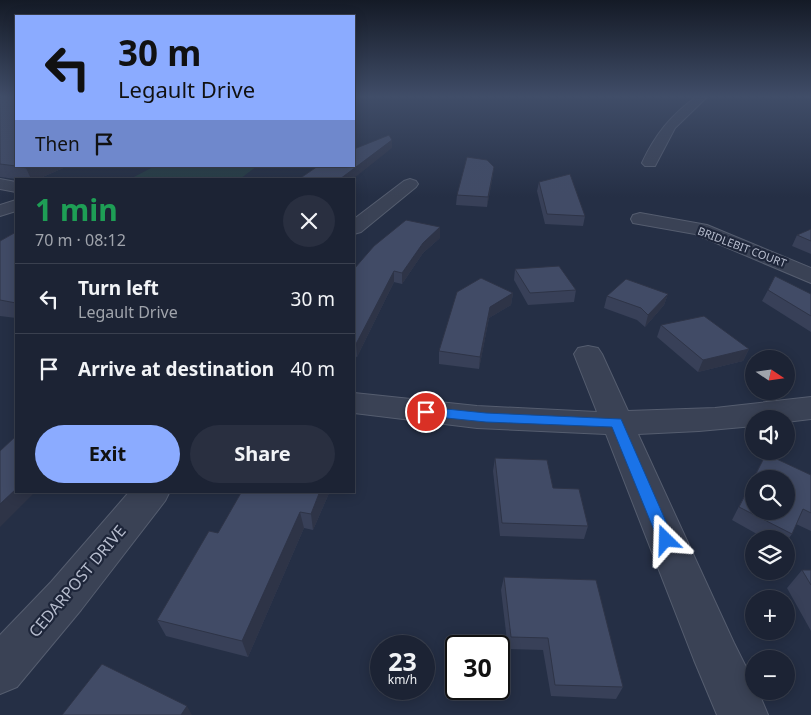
<!DOCTYPE html>
<meta charset="utf-8">
<style>
:root{--surface:#1c2334;--page:#292f40;--text:#f1f3f6;--muted:#a0a4ac;--line:#3a404f;--accent:#8babff}
body{margin:0;font-family:"Noto Sans",sans-serif;background:var(--page);color:var(--text);height:100vh;display:flex;flex-direction:column;font-size:19px;white-space:nowrap}
*{box-sizing:border-box;margin:0}
p{font-size:16px;color:var(--muted)}
.icon{flex:none;width:28px;height:28px;fill:none;stroke:currentColor;stroke-width:2;stroke-linecap:round;stroke-linejoin:round}
.map{position:relative;flex:1;overflow:hidden}
.drawer{position:absolute;left:15px;top:178px;width:340px;height:315px;display:flex;flex-direction:column;background:var(--surface);border-radius:0px;box-shadow:0 2px 12px #0003,0 0 0 1px var(--line)}
.drawer>*{flex:none}
.hud{position:absolute;left:15px;top:15px;width:340px;height:152px;border-radius:0px;box-shadow:0 2px 12px #0003,0 0 0 1px var(--line);background:#8babff;color:#111;overflow:hidden}
.needle{width:32px;rotate:103deg}
.controls{position:absolute;left:745px;top:350px;display:grid;gap:10px}
.controls a{display:grid;place-items:center;width:50px;height:50px;border-radius:50%;background:var(--surface);box-shadow:0 2px 12px #0003,0 0 0 1px var(--line);font-size:25px}
.speed{position:absolute;left:370px;top:635px;display:flex;gap:10px;font-size:25px;font-weight:700;text-align:center}
.speed>*{display:grid;place-content:center;width:65px;height:65px;border-radius:50%;background:var(--surface);box-shadow:0 2px 12px #0003,0 0 0 1px var(--line);line-height:1}
.speed small{font-size:12px;font-weight:400}
.speed .limit{border:2px solid #111;border-radius:8px;background:#fff;color:#111}
.pin{position:absolute;display:grid;place-items:center;width:42px;height:42px;color:#fff;margin:-21px;border:2px solid #fff;border-radius:50%;box-shadow:0 1px 5px #0007}
.me{position:absolute;width:55px;margin:-28px;rotate:338deg;stroke-linejoin:round;filter:drop-shadow(0 0 4px #0008)}
.turn{display:flex;align-items:center;gap:18px;height:105px;padding:0 20px;font-size:22px}
.turn .icon{width:65px;height:65px;stroke-width:2.5}
.turn b{display:block;font-size:35px;line-height:42px}
.then{display:flex;align-items:center;height:48px;padding:0 20px;background:#0003;gap:10px;font-size:19px}
.round{display:grid;place-items:center;flex:none;width:52px;height:52px;border-radius:26px;background:var(--page)}
.head{display:flex;align-items:center;justify-content:space-between;height:85px;padding:0 20px}
h1{font-size:30px;font-weight:700;line-height:38px;color:#1e9e55}
.primary-button{display:flex;gap:10px;margin-top:auto;padding:10px 20px}
.primary-button a{flex:1;height:58px;border-radius:30px;background:var(--accent);color:#111;font-size:20px;font-weight:700;line-height:58px;text-align:center}
.primary-button a+a{background:var(--page);color:var(--text)}
ul{padding:0;list-style:none}
li{display:flex;align-items:center;gap:15px;height:70px;padding:0 20px;border-top:1px solid var(--line)}
li div{flex:1}
li b{display:block;font-size:19px}
li em{font-style:normal}
.map>svg:first-child{display:block}
</style>
<div class="map">
<svg width="811" height="715" viewBox="0 0 811 715">
<rect width="100%" height="100%" fill="#252f45"/>
<path fill="#273f46" d="M155,166h102l-17,13h-110z"/>
<g fill="none" stroke-linecap="round" stroke-linejoin="round">
<defs>
<path id="minor" d="M696,97h11l-32,31 -20,38h-10l-3,-3c13,-28 29,-48 54,-66z
M0,179l16,3v10l-16,-3z
M410,179l6,2 2,3 -2,3 -55,45 -7,2v-15l50,-38z
M16,200v11l-16,5v-11z
M640,213l67,12 104,43v15l-116,-49 -62,-11 -2,-4 2,-4z
M588,346l10,2 4,6 26,57 87,-3 96,-11v22l-25,3v-3h-32v7l-55,5 -61,3 96,209 20,40v8h4l10,24h-51l-23,-55 -88,-226 -129,-6 -123,-15v-20l123,13 120,6 -23,-58 4,-6z
M130,491h40l-5,10 -84,109 -64,77 -17,7v-59l51,-53z"/>
</defs>
<use href="#minor" stroke="#555d6f" stroke-width="2"/>
<use href="#minor" fill="#3a4255" fill-rule="evenodd"/>
</g>
<path fill="#384058" d="M0,97l16,69h52l-30,13h-22l-16,-2z
M493,175l-6,32 -31,-2 1,-10z
M539,182l46,34 -2,10 -38,-2 -8,-33z
M811,229v25l-19,-8 5,-11z
M16,232v86l-16,-2v-75z
M440,238l-17,15 -21,31 -8,-2 -37,75 -3,-1v-87z
M515,269l61,21 -2,12 -46,3 -14,-25z
M768,290l43,4v38l-49,-31z
M513,293l-2,12 -22,13 -10,51 -40,-5v-13z
M668,294l-4,11 -19,22 -8,-7 -33,-12 3,-12z
M661,325l88,24 -6,12 -45,11 -41,-35z
M766,454l45,21v56l-15,-7 -4,10 -6,8v-3h-20l-34,-19 27,-53z
M495,458l58,30 35,38 -4,13 -84,-3 -7,-65z
M330,491l-17,39 -9,-2 -56,129 -82,-21 -9,-16 61,-87z
M802,570h9v61l-24,-43z
M504,577l119,110 -7,12 -65,-3 -8,-46 -35,-1 -7,-59z"/>
<path fill="#2e3447" d="M392,140v8l-39,31h-13z
M30,166h38l-30,13h-7l-5,-11z
M494,167l-1,8 -6,32 1,-10z
M440,227v11l-17,15 -21,31v-11l21,-30z
M394,271v11l-37,75 -1,-13z
M513,293l-2,12 -22,13 -10,51 1,-12 10,-50z
M668,294l-4,11 -19,22 3,-12z
M749,349l-6,12 -45,11 5,-12z
M16,489v2h20l-36,36v-23z
M320,491h10l-17,39 -2,-16z
M300,512l4,16 -56,129 -6,-16z
M187,706l5,9h-11z"/>
<path fill="#414b66" stroke="#2e3447" fill-rule="evenodd" d="M0,97h16v69l-16,-2z
M389,135l3,5 -52,39h-41l19,-13h36v-17z
M467,157l20,3 7,7 -6,30 -31,-2z
M16,166h14l-4,2z
M570,174l15,42 -38,-2 -8,-32z
M406,220l34,7 -17,16 -21,30 -8,-2 -38,73h-2v-75l20,-23z
M811,229v12l-14,-6z
M16,232v71l-16,-3v-59z
M559,266l17,24 -46,3 -15,-24z
M775,276l36,18v22l-43,-26z
M481,278l32,15 -23,14 -10,50 -41,-6 18,-59z
M626,279l42,15 -20,21 -7,-7 -34,-12z
M704,316l45,33 -46,11 -42,-35z
M16,436v53l-16,15v-53z
M766,454l45,21v38l-8,-4 -11,25 -53,-27zM754,479h32v32h-32z
M495,458l52,2 6,28 26,1 9,37 -86,-3z
M242,491h78l-9,23 -11,-2 -58,129 -85,-21 52,-89 9,2z
M802,570h9v15z
M504,577l92,3 27,107 -68,-2 -7,-47 -37,-1z
M102,664l85,42 -6,9h-119z"/>
<linearGradient id="sky" x2="0" y2="1"><stop stop-color="#141a26"/><stop offset="0.49" stop-color="#404d68"/><stop offset="1" stop-color="#404d68" stop-opacity="0"/></linearGradient>
<rect width="811" height="197" fill="url(#sky)"/>
<path fill="#1a73e8" stroke="#114b97" d="M426,407l60,6 135,6 53,121 -2,5 -6,2 -6,-2 -48,-118 -126,-5 -60,-6 -5,-1 -2,-3 2,-3z"/>
<g text-anchor="middle" stroke-width="4.5" stroke-linejoin="round" paint-order="stroke">
<g font-size="11" fill="#b7bdce" stroke="#1e263a">
<text transform="translate(742 247) rotate(21)" y="4">BRIDLEBIT COURT</text>
</g>
<g font-size="16" fill="#b7bdce" stroke="#1e263a">
<text transform="translate(77 581) rotate(-50)" y="6">CEDARPOST DRIVE</text>
</g>
</g>
</svg>
<div class="controls">
<a><svg class="needle" viewBox="-14 -14 28 28"><path d="M0-13l5 13h-10z" fill="#e53935"/><path d="M0 13l5-13h-10z" fill="#a0a4ac"/></svg></a>
<a><svg class="icon" aria-label="sound" viewBox="0 0 24 24"><path d="M4 9h4l5-4v14l-5-4H4zM17 9q2 3 0 6"/></svg></a>
<a><svg class="icon" aria-label="search" viewBox="0 0 24 24"><circle cx="10" cy="10" r="6"/><path d="M15 15l6 6"/></svg></a>
<a><svg class="icon" aria-label="layers" viewBox="0 0 24 24"><path d="M12 4l9 5-9 5-9-5zM3 14l9 5 9-5"/></svg></a>
<a>+</a>
<a>−</a>
</div>
<div class="speed"><div>23<small>km/h</small></div><div class="limit">30</div></div>
<div class="pin" style="left:426px;top:412px;background:#d93025"><svg class="icon" aria-label="arrive" viewBox="0 0 24 24"><path d="M6 21V4h12l-3 4 3 4H6"/></svg></div>
<svg class="me" style="left:666px;top:540px" viewBox="-20 -20 40 40"><path d="M0-17L14 15 0 8-14 15z" fill="#1a73e8" stroke="#fff" stroke-width="4"/></svg>
<div class="hud">
<div class="turn"><svg class="icon" aria-label="left" viewBox="0 0 24 24"><path d="M17 20v-9H6M10 6l-5 5 5 5"/></svg><div><b>30 m</b>Legault Drive</div></div>
<div class="then">Then<svg class="icon" aria-label="arrive" viewBox="0 0 24 24"><path d="M6 21V4h12l-3 4 3 4H6"/></svg></div>
</div>
<section class="drawer">
<div class="head"><div><h1>1 min</h1><p>70 m · 08:12</p></div><a class="round"><svg class="icon" aria-label="close" viewBox="0 0 24 24"><path d="M6 6l12 12M18 6L6 18"/></svg></a></div>
<ul>
<li><svg class="icon" aria-label="left" viewBox="0 0 24 24"><path d="M17 20v-9H6M10 6l-5 5 5 5"/></svg><div><b>Turn left</b><p>Legault Drive</p></div><em>30 m</em></li>
<li><svg class="icon" aria-label="arrive" viewBox="0 0 24 24"><path d="M6 21V4h12l-3 4 3 4H6"/></svg><div><b>Arrive at destination</b></div><em>40 m</em></li>
</ul>
<div class="primary-button"><a>Exit</a><a>Share</a></div>
</section>
</div>
